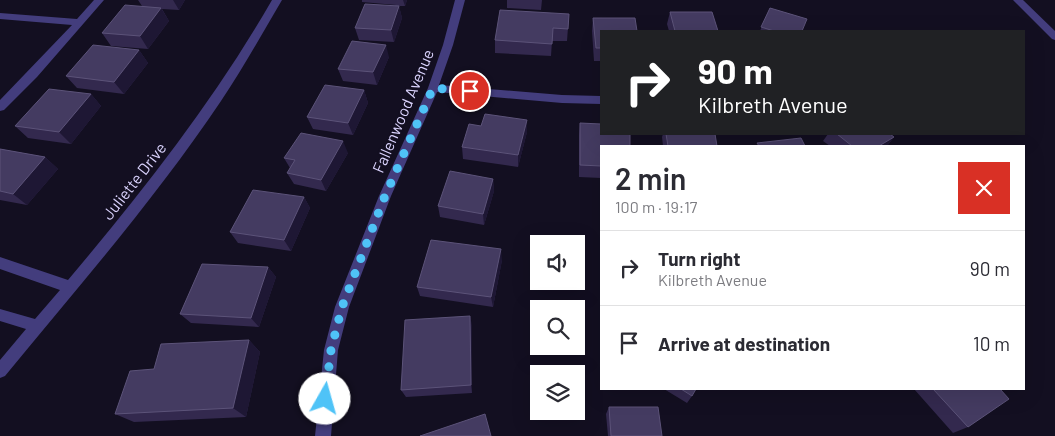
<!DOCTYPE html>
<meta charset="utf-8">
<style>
:root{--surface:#fff;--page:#f2f2f3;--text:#2b2b33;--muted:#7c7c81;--line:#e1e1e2}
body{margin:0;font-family:Barlow,sans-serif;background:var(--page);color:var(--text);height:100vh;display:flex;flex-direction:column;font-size:19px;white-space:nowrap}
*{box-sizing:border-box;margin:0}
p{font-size:16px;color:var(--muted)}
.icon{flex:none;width:28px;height:28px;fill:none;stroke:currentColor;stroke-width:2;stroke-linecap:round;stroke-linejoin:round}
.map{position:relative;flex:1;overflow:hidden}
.details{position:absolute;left:600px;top:145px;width:425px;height:245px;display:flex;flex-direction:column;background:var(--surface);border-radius:0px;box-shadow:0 5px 20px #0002}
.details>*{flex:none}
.hud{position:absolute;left:600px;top:30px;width:425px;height:105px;border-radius:0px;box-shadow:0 5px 20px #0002;background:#202124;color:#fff;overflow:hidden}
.controls{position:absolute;left:530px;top:235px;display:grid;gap:10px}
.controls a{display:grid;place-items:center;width:55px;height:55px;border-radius:0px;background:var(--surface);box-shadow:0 5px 20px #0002;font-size:25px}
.pin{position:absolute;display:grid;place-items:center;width:42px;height:42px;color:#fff;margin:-21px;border:2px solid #fff;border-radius:50%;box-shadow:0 1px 5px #0007}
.me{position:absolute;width:55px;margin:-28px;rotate:7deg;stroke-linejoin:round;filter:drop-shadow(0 0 4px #0008)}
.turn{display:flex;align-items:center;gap:18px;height:105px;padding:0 15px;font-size:22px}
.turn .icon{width:65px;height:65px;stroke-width:2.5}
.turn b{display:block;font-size:35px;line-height:42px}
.round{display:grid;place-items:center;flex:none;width:52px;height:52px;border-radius:0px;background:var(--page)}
.headline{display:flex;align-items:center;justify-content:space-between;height:85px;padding:0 15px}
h1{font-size:30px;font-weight:600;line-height:38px}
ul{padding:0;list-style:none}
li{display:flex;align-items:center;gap:15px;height:75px;padding:0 15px;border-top:1px solid var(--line)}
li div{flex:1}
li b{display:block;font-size:19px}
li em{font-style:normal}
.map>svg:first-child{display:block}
</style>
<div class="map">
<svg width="1055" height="436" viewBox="0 0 1055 436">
<rect width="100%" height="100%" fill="#130f21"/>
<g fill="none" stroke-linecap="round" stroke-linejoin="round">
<path fill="#433d7d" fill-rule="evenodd" d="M94,0h10l-67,77 -33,33 -4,1v-11l72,-75 -72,-6v-6l77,6z
M272,0h10c-20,34 -39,68 -61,101 -65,97 -142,185 -216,275l-5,2v-18l26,-31 -26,-8v-12l35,10 25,-29 -60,-21v-12l68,23c75,-89 146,-179 204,-280z
M455,0h10l-12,45 -14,40 123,10 39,1v8l-39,-1 -125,-11 -46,104 -42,111 -11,43 -7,86h-16l9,-86 11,-43 44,-111 49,-108 15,-43z
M1013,0h10l32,31v9l-3,-1z"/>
</g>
<path fill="#33294e" d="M138,0h47l-6,10 -17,-1 7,12 -21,28 -37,-3 -9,-13 40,-27z
M362,0h45l-2,6h-6l3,12 -8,24 -35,-2 -4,-12 41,-23 -34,-3z
M507,0h35l-1,10 -34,-2z
M770,8l32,23h-42z
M670,12l48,19h-49l-2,-7z
M569,14l-2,27h-15l-1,15 -56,-3v-13z
M593,18l8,13v30h-7l-2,-30z
M139,50l9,13 -24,31 -47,-6 -11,-12z
M389,57l-12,28 -34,-4 -5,-12z
M364,90l4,13 -15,32 -40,-6 -6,-12z
M91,94l10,12 -30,38 -43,-6 -13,-12z
M580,123l21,23v32l-22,-1v-42z
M527,132l-9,35 -55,-8 -1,-12z
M663,134h52l2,12h-54l-1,-9z
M828,134h62l4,3 -7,9h-57l-7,-5z
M0,149l45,8 13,12 -31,36 -27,-5z
M348,153l-22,38 -32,-7 -7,-11 3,-5 -6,-10z
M493,179l1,12 -10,34 -44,-8 -2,-11z
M304,197l6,11 -19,43 -53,-8 -8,-11z
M502,260l-9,47 -73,-11 -3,-9z
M268,267l8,10 -17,50 -68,-4 -11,-9z
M472,325v68l-66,4 -5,-7z
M249,340l11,12 -14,65 -112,5 -19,-8 39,-45z
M664,389h32l-4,7 -5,7z
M914,389h86l-32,38 -15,6z
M609,407l53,29h-54l-2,-22z"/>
<path fill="#1e1734" d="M173,0h12l-6,10z
M403,0h4l-2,6z
M399,6l3,12 -8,24 -3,-12z
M161,8l8,13 -21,28 -8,-13z
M386,45l3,12 -12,28 -4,-13z
M139,50l9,13 -24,31 -10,-12z
M364,90l4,13 -15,32 -5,-12z
M91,94l10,12 -30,38 -12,-12z
M527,120v12l-9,35v-12z
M894,137l-7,9h-8z
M343,141l5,12 -22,38 -5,-11z
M45,157l13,12 -31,36 -14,-11z
M493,179l1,12 -10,34 -1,-11z
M304,197l6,11 -19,43 -7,-11z
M501,249l1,11 -9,47 -2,-10z
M268,267l8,10 -17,50 -8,-9z
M470,316l2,9v68l-1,-8z
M249,340l11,12 -14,65 -13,-9z"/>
<path fill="#443b61" stroke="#5c5379" d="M365,4l34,2 -8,24 -36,-2z
M125,5l36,3 -21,28 -38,-3z
M770,8l37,11 -5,12h-28l-13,-4z
M500,10l69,4 -1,15 -15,-1 -1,16 -57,-4z
M670,12h42l6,19h-43z
M593,18h42l2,13h-36v17h-5z
M352,41l34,4 -13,27 -35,-3z
M93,45l46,5 -25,32 -48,-6z
M325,85l39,5 -16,33 -41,-6z
M49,89l42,5 -32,38 -44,-6z
M485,114l42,6 -9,35 -56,-8 7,-23 12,2z
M580,123l21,1v10h29v12h-29v20l-21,-1z
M301,133l42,8 -22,39 -34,-7 8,-13 -11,-2z
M666,134h49l2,12h-49z
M837,134h53l4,3 -15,9h-27z
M801,138l4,8h-46l-2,-3z
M0,149l45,8 -32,37 -13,-3z
M450,171l43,8 -10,35 -45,-8z
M253,190l51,7 -20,43 -54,-8z
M431,240l70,9 -10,48 -74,-10z
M202,264l66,3 -17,51 -71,-4z
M470,316l1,69 -70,5 4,-70z
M249,340l-16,68 -118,6 15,-43 24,-2 7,-25z
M681,389h15l-4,7z
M933,389h67l9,10 -41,28z
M609,407h49l4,29h-51z
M485,414l6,22h-71z"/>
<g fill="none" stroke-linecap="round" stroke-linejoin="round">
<path stroke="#4fc3f7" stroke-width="9" stroke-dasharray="0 16.2" d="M325,399l6,-49 11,-43 43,-111 48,-108 37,3"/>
</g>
<g text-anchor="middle" stroke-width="4" stroke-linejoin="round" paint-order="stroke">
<g font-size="16" fill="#d9d2fc" stroke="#130f21">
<text transform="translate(403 111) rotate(-67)" y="6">Fallenwood Avenue</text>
<text transform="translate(134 181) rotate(-52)" y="6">Juliette Drive</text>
</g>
</g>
</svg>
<div class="controls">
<a><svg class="icon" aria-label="sound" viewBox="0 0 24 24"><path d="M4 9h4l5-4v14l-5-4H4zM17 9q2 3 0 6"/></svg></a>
<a><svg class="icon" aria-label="search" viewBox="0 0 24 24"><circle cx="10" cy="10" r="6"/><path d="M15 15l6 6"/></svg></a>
<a><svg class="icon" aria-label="layers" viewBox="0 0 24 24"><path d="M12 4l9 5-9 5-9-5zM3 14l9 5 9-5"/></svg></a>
</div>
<div class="pin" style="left:470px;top:91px;background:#d93025"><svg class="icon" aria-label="arrive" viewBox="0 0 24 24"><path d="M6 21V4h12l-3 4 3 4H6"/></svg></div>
<svg class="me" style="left:325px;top:399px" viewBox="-20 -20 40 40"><circle r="19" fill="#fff"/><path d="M0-13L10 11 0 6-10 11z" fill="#4fc3f7"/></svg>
<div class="hud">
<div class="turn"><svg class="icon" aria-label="right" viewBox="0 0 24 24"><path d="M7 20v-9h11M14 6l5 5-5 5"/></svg><div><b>90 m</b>Kilbreth Avenue</div></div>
</div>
<section class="details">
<div class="headline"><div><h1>2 min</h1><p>100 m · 19:17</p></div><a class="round" style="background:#d93025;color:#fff"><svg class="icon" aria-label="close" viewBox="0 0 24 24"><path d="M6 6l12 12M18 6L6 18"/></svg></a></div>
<ul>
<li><svg class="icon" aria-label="right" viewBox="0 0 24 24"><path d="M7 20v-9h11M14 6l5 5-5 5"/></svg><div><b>Turn right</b><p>Kilbreth Avenue</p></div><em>90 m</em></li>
<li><svg class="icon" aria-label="arrive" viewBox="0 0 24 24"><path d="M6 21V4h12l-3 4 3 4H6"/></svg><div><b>Arrive at destination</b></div><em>10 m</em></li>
</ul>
</section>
</div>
